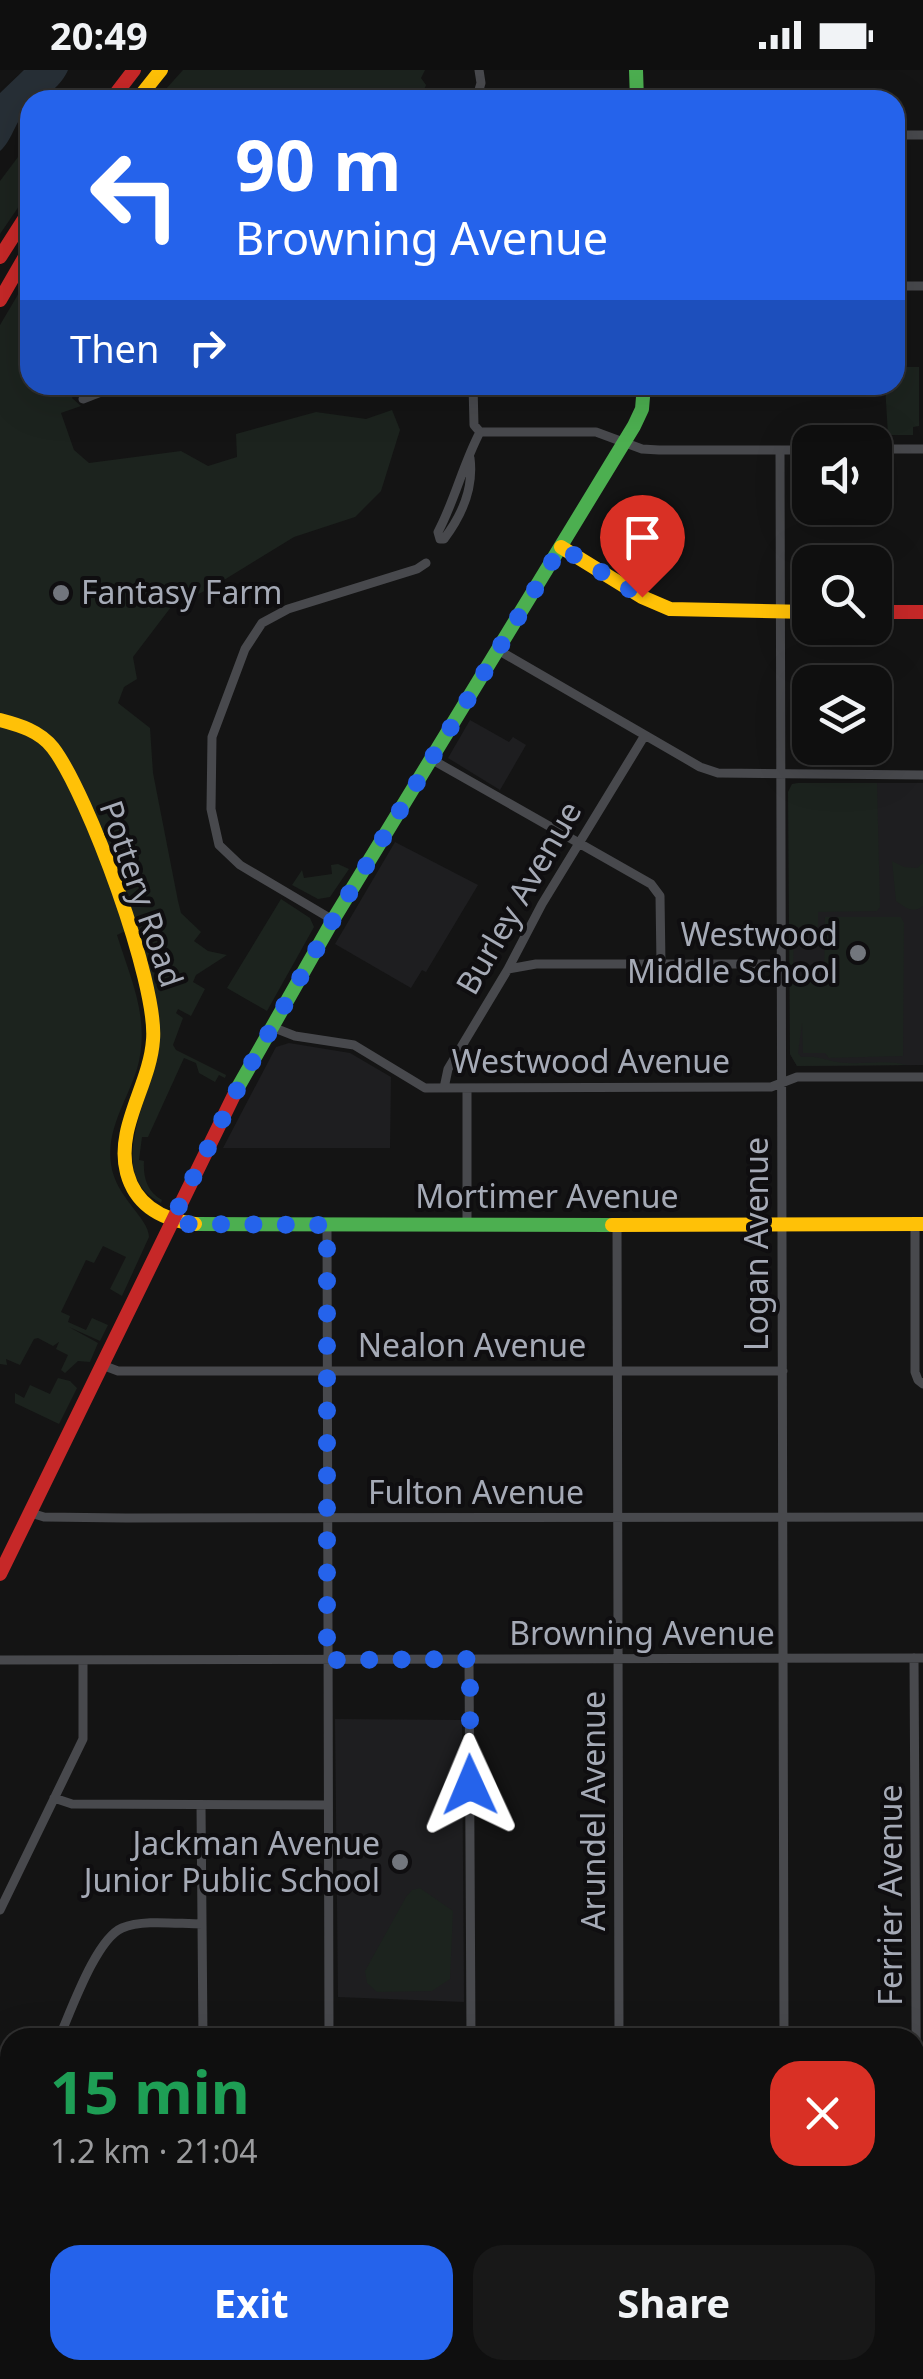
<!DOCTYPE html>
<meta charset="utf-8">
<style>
:root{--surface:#0f0f0f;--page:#181818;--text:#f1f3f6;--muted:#9b9c9e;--line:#2f2f2f;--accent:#2563eb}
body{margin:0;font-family:"Noto Sans",sans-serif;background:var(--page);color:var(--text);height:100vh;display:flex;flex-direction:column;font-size:38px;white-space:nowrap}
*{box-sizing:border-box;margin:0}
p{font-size:32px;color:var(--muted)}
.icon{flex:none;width:55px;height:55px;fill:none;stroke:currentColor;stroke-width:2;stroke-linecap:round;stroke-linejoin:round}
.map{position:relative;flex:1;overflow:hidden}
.details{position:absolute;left:0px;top:1958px;width:925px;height:352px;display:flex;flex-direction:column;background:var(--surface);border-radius:30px 30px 0 0;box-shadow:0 10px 40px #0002,0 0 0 2px var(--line)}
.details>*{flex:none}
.guide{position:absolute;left:20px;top:20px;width:885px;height:305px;border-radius:30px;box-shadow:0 10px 40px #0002,0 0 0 2px var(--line);background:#2563eb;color:#fff;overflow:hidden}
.fabs{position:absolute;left:792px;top:355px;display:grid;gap:20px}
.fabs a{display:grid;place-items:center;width:100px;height:100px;border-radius:20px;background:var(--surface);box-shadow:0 10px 40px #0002,0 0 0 2px var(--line);font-size:50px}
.pin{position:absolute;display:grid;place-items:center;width:85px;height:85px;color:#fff;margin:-102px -42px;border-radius:50% 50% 50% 0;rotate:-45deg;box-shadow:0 0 10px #0007}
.pin .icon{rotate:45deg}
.me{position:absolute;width:110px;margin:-55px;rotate:359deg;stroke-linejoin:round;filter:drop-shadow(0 0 8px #0008)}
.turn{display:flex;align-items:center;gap:35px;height:210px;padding:0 50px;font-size:45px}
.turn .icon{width:130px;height:130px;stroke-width:2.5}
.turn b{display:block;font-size:70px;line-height:85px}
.then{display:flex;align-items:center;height:95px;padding:0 50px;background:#0003;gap:20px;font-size:38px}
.round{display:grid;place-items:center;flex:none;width:105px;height:105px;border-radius:30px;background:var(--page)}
.overview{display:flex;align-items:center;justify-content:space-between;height:170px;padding:0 50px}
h1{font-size:60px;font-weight:700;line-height:75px;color:#1e9e55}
.cta{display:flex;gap:20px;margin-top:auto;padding:20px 50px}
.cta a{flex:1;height:115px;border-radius:30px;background:var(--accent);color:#fff;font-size:40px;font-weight:700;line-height:115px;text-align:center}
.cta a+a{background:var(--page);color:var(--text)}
.status{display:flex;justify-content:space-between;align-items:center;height:70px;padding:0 50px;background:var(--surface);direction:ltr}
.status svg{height:28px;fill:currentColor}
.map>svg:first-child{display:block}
</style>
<div class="status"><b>20:49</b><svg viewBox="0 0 49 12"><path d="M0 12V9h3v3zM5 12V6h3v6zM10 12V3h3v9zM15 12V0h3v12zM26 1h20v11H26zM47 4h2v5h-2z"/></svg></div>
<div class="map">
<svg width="923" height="2309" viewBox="0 0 923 2309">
<rect width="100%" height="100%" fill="#141414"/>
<path fill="#1e1e20" d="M470,650l39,22 4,-5 13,8 -26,45 -52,-32z
M798,713h125v282l-126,1 -7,-12 3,-127 25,-1v-50z
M395,772l83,43 -52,87 -4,-2 -11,18 -76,-44z
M289,973l61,10 41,24 -1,71h-167l53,-101z
M335,1649l127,1 2,282 -126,-5z"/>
<path fill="#1c231e" d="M183,0h242l-4,8 5,7 -6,15h-264z
M30,71v49l-30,44v-53z
M30,204v111h62l-15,5 -5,8 9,8 -20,7 13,37 15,13 92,-12 27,15 29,-9 -1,-23 80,-22 50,7 26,-9 8,20 -19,61 -26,26 -61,20 -83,51 -40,19 -38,50 4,22 -13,8 -6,16 32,25 3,45 25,128 3,12 20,19 -7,9 14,10 19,4 -31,20 -3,7 12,7 -14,27 -13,-7 -2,4 7,5 -10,27 3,5 50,25 -1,3 -6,-3 -4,7 -16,-9 -3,-10 -12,-5 -36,79h-6l-3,23 5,1c-1,16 3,31 18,39l-1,3c-64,-32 0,-119 -1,-171 -2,-37 -15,-70 -26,-105l-17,8c14,45 34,85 20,134 -10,32 -31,60 -26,95 4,33 38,54 38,73l-27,59 -12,-7 16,-32 -23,-11 -9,17 -8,-3 -25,52 9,4 -2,6 18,8 6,-12 16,7 -8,16 -31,-14 29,16 -8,19 -12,-1 -13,12 -4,-3 7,-15 -12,-6 3,-7 -6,4 -15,-8 -4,1 -14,26 -14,-6 1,6 -7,-1v-1039z
M895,297h24v59l-6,1v8h-25l-3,-50h10z
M798,713h79l3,124 -3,4 -59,1v15h-24l-1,52 31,4 1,-66h76l3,6 -1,133 -74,2 -4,-5h-22l-1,-30 -4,30 3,4c14,-1 19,1 31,4 24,6 50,-3 75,4l-110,1 -7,-12 -2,-262 4,-8z
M892,791l12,6 13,1 6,-5v43c-10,8 -17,2 -27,-5z
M338,794l11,5 -19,28 -12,2 -26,-14 10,-15 2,8 28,-4 -1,-9z
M281,829l29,19 4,9 -47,84 -40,-23z
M58,1308l12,3 7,7 -18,36 -44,-21v-10l9,5 6,-13 20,9z
M420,1818l33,23 -3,68 -18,12 -55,1 -10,-9 -2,-12 41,-74 6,-7z"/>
<path fill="#272f36" d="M24,0h44c-6,14 -22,29 -38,30v8c-14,8 -16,31 -30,43v-58z"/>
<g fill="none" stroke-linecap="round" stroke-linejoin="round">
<path stroke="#48494d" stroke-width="9" d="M476,30l5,-17 -2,-13
M895,65h28
M895,216h28
M473,315l1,40 6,7
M83,329l36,-14
M480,362h116l46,17 17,1h151
M875,379h48
M780,380l4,1588
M470,388c4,31 -8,57 -26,81h-4l-2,-7c17,-32 25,-68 42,-100
M498,580l202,117 18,6 205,2
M431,689l220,125 9,12 1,68
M333,850l-93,-55 -21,-20 -8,-36 1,-72 33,-88 17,-26 26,-14 129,-40 9,-6
M508,899l28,-5h245
M272,957l23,9 59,9 71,43 346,-1 26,-10h126
M444,1018l4,-19 60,-100 34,-65 103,-169
M617,1154l2,814
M915,1154v148l3,8 5,4
M327,1155l2,813
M467,1155v-137
M102,1295l16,6h665
M31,1443l13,4 82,1 797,-1
M914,1588l4,713
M469,1589l2,379
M0,1590l923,-2
M54,1728l18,6 255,1
M201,1735l2,233
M0,1840l83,-171v-79
M59,1968c12,-27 37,-99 63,-110 21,-9 56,-4 80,-4
M0,2052h10
M0,2179h10"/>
<path stroke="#4caf50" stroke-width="14" d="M636,0l1,30
M237,1019l96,-169 301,-494 8,-17 2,-24
M195,1154l417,1
M0,2303l612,-1"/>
<path stroke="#ffc107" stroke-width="14" d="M137,30l24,-30
M561,477l81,50 28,12 140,3
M0,650c19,5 40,11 53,28 35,46 105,236 100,292 -3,45 -38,88 -26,133 9,33 36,47 68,51
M612,1155l311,-1
M612,2302l311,-1"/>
<path stroke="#c62828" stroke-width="14" d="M111,30l23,-30
M0,187l30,-47
M0,230l30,-52
M875,542h48
M0,1504l237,-485"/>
</g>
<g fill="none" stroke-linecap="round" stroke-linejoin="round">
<path stroke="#2563eb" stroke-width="18" stroke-dasharray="0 32.4" d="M470,1715v-126l-143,1v-435l-141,-1 -14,-4 70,-140 91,-160 228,-373 81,50"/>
</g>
<g fill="#72767d" stroke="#0f0e10" stroke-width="4">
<circle cx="61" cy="523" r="10"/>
<circle cx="858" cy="883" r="10"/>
<circle cx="400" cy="1792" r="10"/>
</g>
<g text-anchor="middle" stroke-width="8" stroke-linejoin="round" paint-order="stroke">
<g font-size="32" fill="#a5aab6" stroke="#0f0e10" text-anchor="end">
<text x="81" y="534" text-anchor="start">Fantasy Farm</text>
<text x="838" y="876">Westwood<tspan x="838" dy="37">Middle School</tspan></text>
<text x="380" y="1785">Jackman Avenue<tspan x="380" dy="37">Junior Public School</tspan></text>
</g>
<g font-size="32" fill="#a5aab6" stroke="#0f0e10">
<text transform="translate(141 824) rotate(71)" y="11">Pottery Road</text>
<text transform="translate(519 828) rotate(-60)" y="11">Burley Avenue</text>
<text x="591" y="1003">Westwood Avenue</text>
<text x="547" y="1138">Mortimer Avenue</text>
<text transform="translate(757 1174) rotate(-90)" y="11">Logan Avenue</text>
<text x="472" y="1287">Nealon Avenue</text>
<text x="476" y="1434">Fulton Avenue</text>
<text x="642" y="1575">Browning Avenue</text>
<text transform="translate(594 1741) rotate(-90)" y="11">Arundel Avenue</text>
<text transform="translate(891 1825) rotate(-90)" y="11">Ferrier Avenue</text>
</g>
</g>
</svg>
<div class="fabs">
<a><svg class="icon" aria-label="sound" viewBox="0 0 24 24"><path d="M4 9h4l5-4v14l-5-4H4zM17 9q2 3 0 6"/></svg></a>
<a><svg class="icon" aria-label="search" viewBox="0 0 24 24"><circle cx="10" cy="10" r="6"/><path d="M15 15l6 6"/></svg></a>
<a><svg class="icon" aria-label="layers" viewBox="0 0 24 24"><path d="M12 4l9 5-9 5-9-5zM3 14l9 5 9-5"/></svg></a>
</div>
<div class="pin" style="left:642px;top:527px;background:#d93025"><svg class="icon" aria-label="arrive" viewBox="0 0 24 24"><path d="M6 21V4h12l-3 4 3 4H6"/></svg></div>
<svg class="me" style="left:470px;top:1715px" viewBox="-20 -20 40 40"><path d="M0-17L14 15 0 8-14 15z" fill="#2563eb" stroke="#fff" stroke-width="4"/></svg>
<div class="guide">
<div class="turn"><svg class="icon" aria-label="left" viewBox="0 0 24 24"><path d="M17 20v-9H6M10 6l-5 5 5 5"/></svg><div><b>90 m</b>Browning Avenue</div></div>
<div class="then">Then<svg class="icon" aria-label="right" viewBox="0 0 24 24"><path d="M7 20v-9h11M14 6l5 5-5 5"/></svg></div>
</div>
<section class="details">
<div class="overview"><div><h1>15 min</h1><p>1.2 km · 21:04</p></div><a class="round" style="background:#d93025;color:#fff"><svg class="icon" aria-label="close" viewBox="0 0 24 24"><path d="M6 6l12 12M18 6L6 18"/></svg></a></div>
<div class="cta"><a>Exit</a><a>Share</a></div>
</section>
</div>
